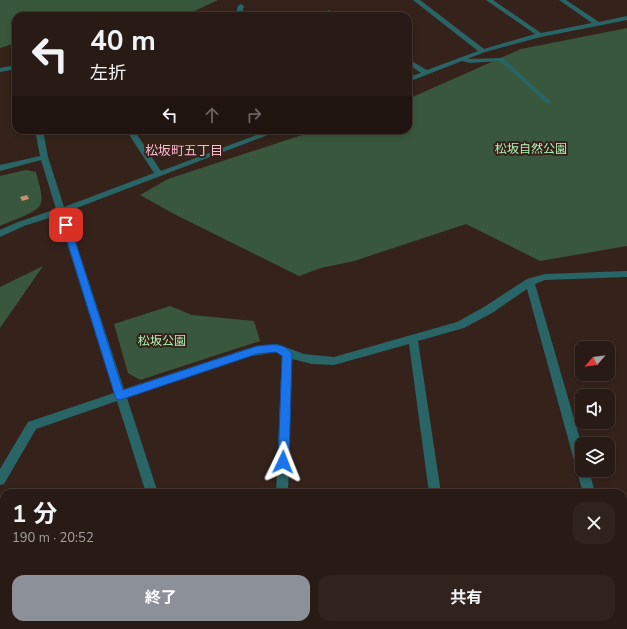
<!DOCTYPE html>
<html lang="ja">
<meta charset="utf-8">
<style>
:root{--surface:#281a14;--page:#30231d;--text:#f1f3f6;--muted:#a5a1a0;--line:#443834;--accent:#8c9099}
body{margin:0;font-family:"Nunito Sans","Noto Sans JP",sans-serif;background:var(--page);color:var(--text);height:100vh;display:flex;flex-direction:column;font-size:15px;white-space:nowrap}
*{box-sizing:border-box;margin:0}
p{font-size:13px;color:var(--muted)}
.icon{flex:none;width:22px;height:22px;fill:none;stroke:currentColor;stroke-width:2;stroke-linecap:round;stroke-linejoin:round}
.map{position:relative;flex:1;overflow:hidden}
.drawer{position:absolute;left:0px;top:489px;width:627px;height:140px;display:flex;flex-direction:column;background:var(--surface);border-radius:12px 12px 0 0;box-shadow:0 2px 6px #0003,0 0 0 1px var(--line)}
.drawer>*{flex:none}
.top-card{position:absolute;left:12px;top:12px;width:400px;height:122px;border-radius:12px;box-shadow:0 2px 6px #0003,0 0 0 1px var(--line);background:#281a14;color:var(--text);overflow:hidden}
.needle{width:26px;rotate:242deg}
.controls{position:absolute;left:575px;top:341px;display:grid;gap:8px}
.controls a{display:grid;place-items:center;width:40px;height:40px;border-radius:8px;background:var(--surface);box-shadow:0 2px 6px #0003,0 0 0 1px var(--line);font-size:20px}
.pin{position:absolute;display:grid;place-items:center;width:34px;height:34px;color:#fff;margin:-17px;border-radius:8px;box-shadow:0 2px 6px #0006}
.me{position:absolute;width:44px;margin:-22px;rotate:2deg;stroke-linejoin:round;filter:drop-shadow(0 0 3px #0008)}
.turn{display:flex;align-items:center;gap:14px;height:84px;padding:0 12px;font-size:18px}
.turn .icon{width:52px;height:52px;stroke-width:2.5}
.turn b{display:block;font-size:28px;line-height:34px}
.lanes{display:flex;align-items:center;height:38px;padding:0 12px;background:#0003;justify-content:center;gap:20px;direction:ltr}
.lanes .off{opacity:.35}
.round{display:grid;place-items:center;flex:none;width:42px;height:42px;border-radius:12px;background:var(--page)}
.headline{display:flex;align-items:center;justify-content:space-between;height:68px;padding:0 12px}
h1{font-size:24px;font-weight:700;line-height:30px}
.primary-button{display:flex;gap:8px;margin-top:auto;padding:8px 12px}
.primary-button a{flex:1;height:46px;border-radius:12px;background:var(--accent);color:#fff;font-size:16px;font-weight:700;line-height:46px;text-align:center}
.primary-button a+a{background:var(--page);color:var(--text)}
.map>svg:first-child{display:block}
</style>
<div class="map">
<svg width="627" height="629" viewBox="0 0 627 629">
<rect width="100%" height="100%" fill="#35231b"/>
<path fill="#39573c" d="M0,0h218l-32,15 -61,-4 -17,5h-92v27l-16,5z
M627,28v218l-87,15 -74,-37 -112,37 -33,7 -22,8 -125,-62 -34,-19 28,-16 149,-49h91v-31l113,-50z
M26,170l10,2c2,9 7,22 5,31 -2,10 -32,18 -41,23v-50z
M43,266l-43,62v-41z
M170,306l22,9 62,6 6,20 -120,39 -12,-7 -14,-49z"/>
<path fill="#c78e76" d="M27,195l2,4 -7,2 -2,-4z"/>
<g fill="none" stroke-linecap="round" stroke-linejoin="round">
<path fill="#296567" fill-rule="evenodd" d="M461,57l9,2 33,-1 48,44 -1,1h-4l-46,-42 -30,2 -11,-3 -1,-1z"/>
<path fill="#296567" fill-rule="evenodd" d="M413,0h7l64,49 51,-15 -49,-34h7l48,33 51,-10 -33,-23h7l33,22 28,-6v4l-86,17 -56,15 -77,30v-5l13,-4 -13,-9v-5l19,11 51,-19z
M241,4l3,2 -3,10h-6l3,-10z
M329,10l9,6h-18z
M16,65v4l-16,3v-4z
M35,130h8l5,27 16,50 90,-34 -24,-37 1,-6h8l-1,6 23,35 109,-41h11l-215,82 58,177 122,-40 31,-5 27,10 30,3 123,-35 27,-15 43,-28 18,-5 82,-3v6l-82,3 -10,4 47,162v24h7l6,23h-12l-56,-204 -35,24 -28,15 -46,13 23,152h-12l-20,-149 -75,21 -22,-1 -20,-5 -4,134h-12l6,-138 -6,-3 -30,5 -119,41 31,95h-12l-29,-92 -81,28 -32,55 -4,1v-16l28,-47 86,-29 -56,-178 -34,11 -24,11v-7l18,-8 38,-13 -15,-49 -41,11v-6l40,-9z
M623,542h4v12h-4z
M80,625h14l-2,4h-14z
M251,625h14l-1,4h-14z
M424,625h14l-1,4h-14z
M598,625h14v4h-14z"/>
</g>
<path fill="#1a73e8" stroke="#114b97" d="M66,222l4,3 53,165 134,-44c12,-1 27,-5 35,8l-3,108 -2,3 -4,2 -3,-2 -2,-3 4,-106 -6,-4 -19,2 -137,46 -4,-1 -54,-174z"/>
<g text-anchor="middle" stroke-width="4" stroke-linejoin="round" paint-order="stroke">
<g font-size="12" fill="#aff2b5" stroke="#35231b">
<text x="531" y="153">松坂自然公園</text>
<text x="162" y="345">松坂公園</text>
</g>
<g font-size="13" fill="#fcbacf" stroke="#35231b">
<text x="184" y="155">松坂町五丁目</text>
</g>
</g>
</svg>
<div class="controls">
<a><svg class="needle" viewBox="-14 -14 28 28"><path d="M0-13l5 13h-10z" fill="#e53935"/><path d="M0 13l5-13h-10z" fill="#a5a1a0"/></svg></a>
<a><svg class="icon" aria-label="sound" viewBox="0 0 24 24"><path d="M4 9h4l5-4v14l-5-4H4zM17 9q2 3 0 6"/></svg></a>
<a><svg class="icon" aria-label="layers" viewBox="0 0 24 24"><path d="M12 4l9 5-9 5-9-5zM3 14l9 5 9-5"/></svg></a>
</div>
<div class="pin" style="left:66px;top:225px;background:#d93025"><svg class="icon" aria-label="arrive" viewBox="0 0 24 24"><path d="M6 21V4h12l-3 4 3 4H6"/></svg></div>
<svg class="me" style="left:283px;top:462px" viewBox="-20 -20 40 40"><path d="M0-17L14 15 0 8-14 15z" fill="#1a73e8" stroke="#fff" stroke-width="4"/></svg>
<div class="top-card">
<div class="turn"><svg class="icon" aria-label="left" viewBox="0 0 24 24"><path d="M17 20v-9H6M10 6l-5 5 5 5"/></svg><div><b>40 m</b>左折</div></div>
<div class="lanes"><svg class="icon" aria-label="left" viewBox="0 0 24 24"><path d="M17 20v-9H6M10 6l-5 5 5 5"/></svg><svg class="icon off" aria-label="ahead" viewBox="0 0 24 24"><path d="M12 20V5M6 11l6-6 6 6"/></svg><svg class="icon off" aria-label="right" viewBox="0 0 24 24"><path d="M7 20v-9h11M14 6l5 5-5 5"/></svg></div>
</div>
<section class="drawer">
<div class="headline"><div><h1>1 分</h1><p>190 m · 20:52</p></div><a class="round"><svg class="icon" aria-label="close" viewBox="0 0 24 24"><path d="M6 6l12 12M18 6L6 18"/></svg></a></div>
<div class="primary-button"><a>終了</a><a>共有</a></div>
</section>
</div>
